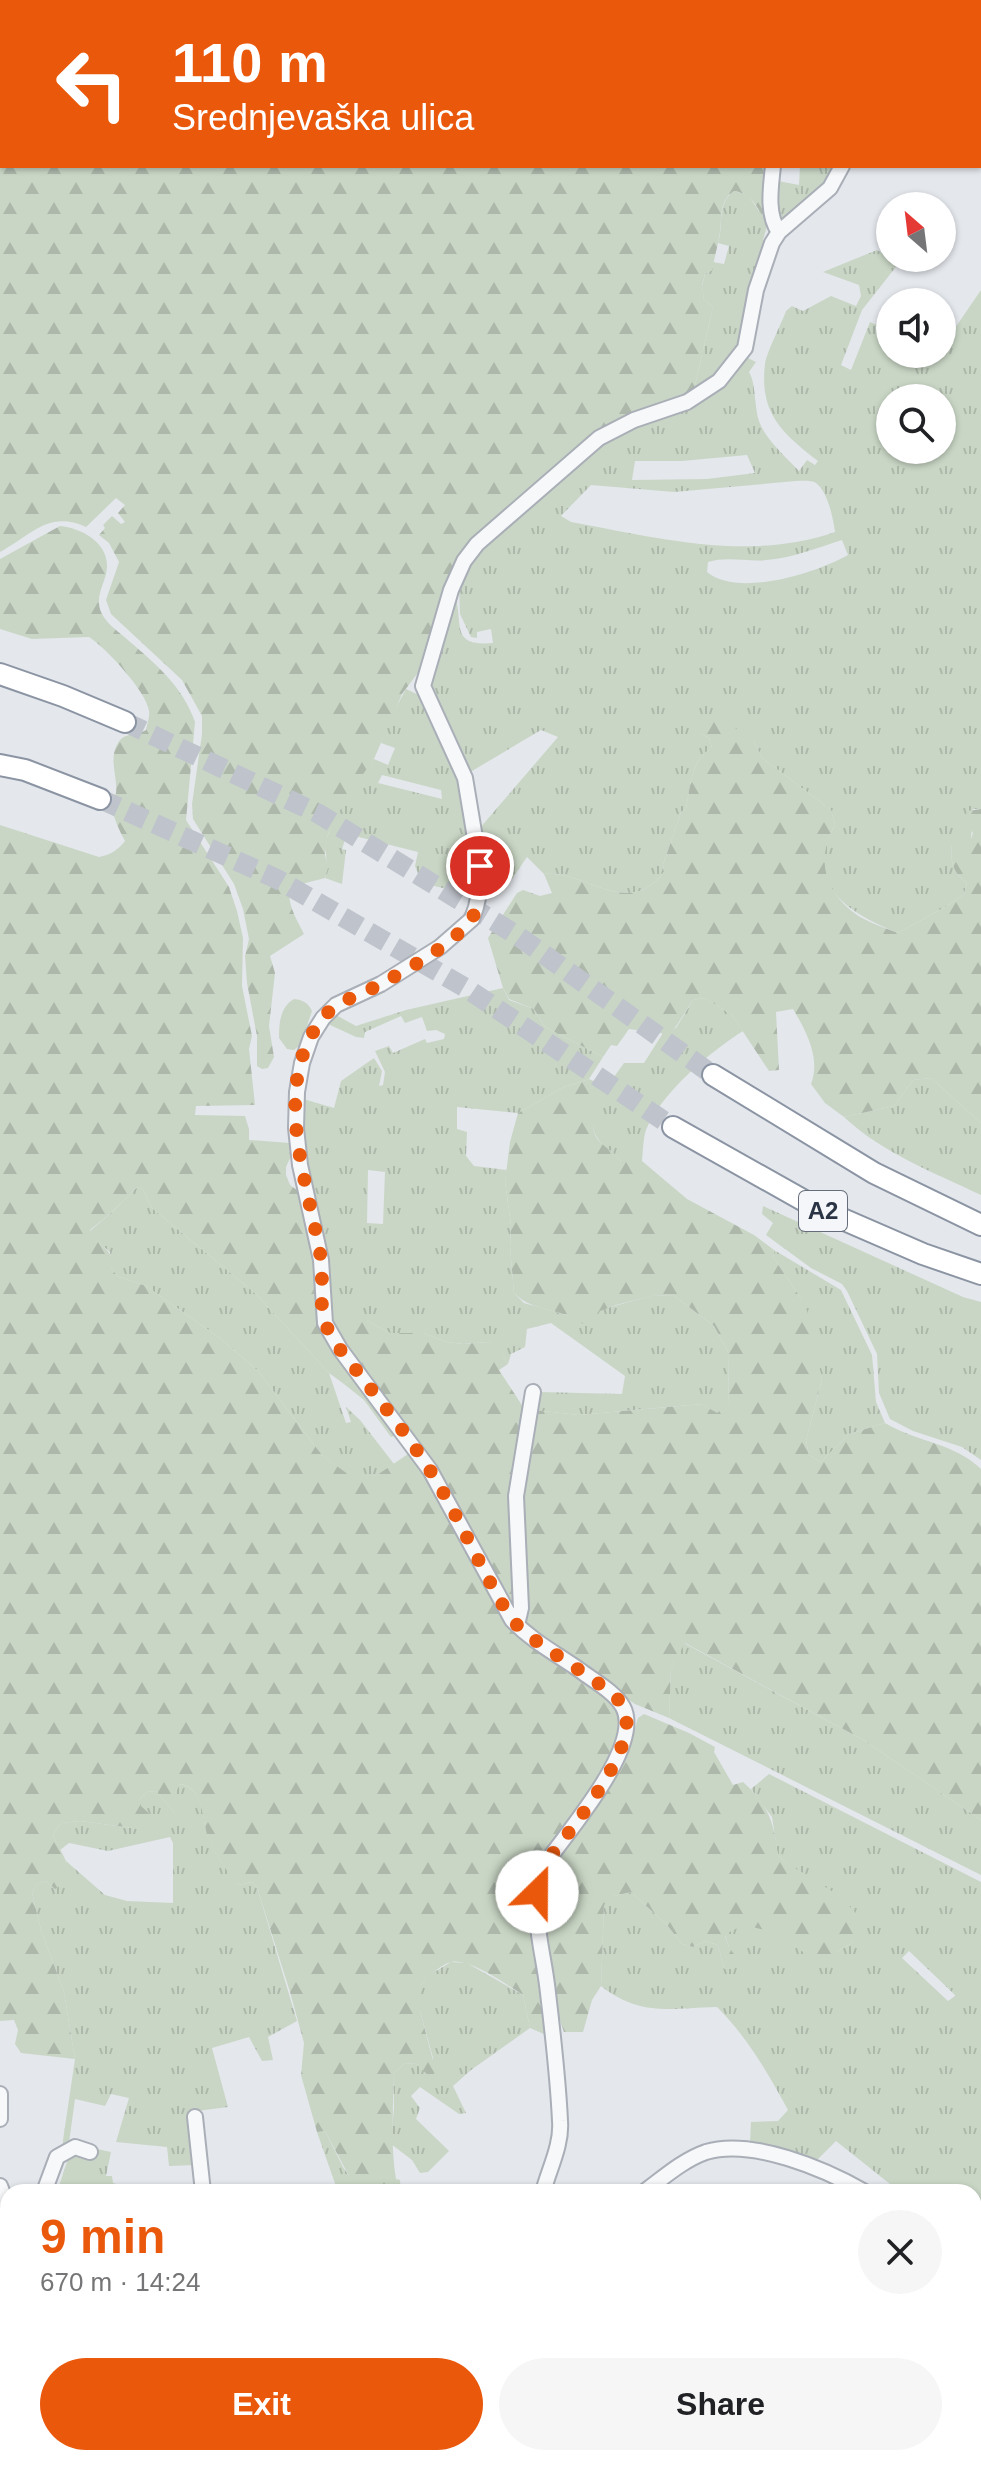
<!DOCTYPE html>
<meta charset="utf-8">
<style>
:root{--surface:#fff;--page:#f6f6f6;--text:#202124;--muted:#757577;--accent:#ea580c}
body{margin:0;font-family:Arial,sans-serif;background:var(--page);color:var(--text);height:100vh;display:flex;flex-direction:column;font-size:30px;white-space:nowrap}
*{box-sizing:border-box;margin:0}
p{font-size:26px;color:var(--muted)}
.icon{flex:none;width:44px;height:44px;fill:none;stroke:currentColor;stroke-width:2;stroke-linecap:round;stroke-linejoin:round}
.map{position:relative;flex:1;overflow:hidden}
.details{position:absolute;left:0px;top:2184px;width:982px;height:282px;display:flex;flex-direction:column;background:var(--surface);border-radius:24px 24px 0 0;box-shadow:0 2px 6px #0004}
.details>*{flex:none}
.hud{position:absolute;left:0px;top:0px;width:982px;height:168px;box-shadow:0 2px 6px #0004;background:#ea580c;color:#fff;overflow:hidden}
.needle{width:52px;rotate:332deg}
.buttons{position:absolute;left:876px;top:192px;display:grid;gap:16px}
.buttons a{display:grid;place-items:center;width:80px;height:80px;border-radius:50%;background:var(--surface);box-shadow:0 2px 6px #0004;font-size:40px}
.pin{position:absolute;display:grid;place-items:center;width:68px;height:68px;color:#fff;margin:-34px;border:4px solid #fff;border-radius:50%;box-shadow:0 2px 8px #0007}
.me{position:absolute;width:88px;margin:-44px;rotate:23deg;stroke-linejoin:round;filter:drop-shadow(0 0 6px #0008)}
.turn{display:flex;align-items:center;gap:28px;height:168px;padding:0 40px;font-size:36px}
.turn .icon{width:104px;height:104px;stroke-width:2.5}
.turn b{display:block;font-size:56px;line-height:68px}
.round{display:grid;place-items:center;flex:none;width:84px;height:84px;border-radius:42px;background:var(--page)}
.headline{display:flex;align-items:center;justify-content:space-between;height:136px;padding:0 40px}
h1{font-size:48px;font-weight:800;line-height:60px;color:var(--accent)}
.button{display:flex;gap:16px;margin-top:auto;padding:16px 40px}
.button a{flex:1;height:92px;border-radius:48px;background:var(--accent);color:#fff;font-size:32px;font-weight:800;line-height:92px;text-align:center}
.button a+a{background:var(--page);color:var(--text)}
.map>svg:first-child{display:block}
</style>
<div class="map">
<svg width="981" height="2465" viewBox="0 0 981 2465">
<defs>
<pattern id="grass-tufts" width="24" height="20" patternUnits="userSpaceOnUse" patternTransform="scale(2)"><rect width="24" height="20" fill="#c9d6c5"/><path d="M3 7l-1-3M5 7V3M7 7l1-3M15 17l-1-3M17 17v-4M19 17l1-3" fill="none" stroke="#adb8ab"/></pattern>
<pattern id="forest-firs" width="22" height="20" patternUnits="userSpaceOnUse" patternTransform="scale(2)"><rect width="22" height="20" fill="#c9d6c5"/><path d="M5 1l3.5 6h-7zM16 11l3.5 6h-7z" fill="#adb8ab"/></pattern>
</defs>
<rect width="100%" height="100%" fill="#e4e7ec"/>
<path fill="url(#grass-tufts)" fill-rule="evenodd" d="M800,166h37l-13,21 -47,41 -9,-5 -5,17 5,2c-34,64 -5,103 -75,152l20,-87 -9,-7 -2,-14 3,-12 7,-4 1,-8 11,2 5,-18 -11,-3c6,-18 -2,-39 16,-52l14,4 11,16 15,-14 4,-16 21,4z
M877,250l22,13 -37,47 -21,55 10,5 19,-48 20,9v23h52v-7l39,-57v519h-8l-2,30 -19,6c-2,17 1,28 15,38l-3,11 -17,12 -49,27c-49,-20 -97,-48 -63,-108l-4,-15 -69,-52 -9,-18 -53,-7 9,5 3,10c-21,12 -22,39 -26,61l-5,3 -18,53 1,7c-36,48 -78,-2 -120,2l-17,-17 -15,22 -23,-11 -9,-25 -1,-14 79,-92 -17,-7 -74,44 -35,-77 -3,-18 26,-83c9,27 -6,51 38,47l-2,-14 -14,3v6l-6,-1 -11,-23 -1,-28 12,-28 132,-117 92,-37 49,-48 12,6 -7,10c7,11 5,34 10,49 6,18 27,36 40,50l8,-11 8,5 3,-4c-36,-28 -59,-48 -53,-97 2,-13 16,-39 21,-53l6,-5 11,5 28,-15 25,10 5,-10 -2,-11 -36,-13zM890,398h52v52h-52zM747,455l8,18 -48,6 -75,1 3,-19h47zM796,481c6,0 15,-1 20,2 12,9 17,35 19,49 -86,30 -177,6 -264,-10l-10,-6 30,-31 83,7zM842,540l6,15c-32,18 -110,43 -141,17l1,-10c19,-6 39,0 58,-2 26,-2 51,-12 76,-20z
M406,689l15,7 34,68 14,45 6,52 -11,-2 -13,31 -29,-7 -7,-17 3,-14 -71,-18 -5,15 4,1 -4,34 -17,-6c4,-15 -2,-28 3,-43 9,-27 28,-55 46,-76l14,6 7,-17 -14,-5 7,-21zM382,775l59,15 1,9 -64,-16z
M503,988l6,12 25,9 11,18 58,30 -14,22 -25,8 -46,26 -61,-6v22l10,3 -1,24 8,10 33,4 -2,11 6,44 -1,22 4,46 10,10 50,14 77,-21 22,-1 41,31 14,26 1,53 -12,9 -15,-10 -124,11 -43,-5 5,-18 82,2 3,-18 -74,-53 -24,6 -2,18 -14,7 -3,10 -11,-18 -9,-4 -25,2 -16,-2 -24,-9h-33l-23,-12 -38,2 -23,-141 -6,-84 34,10 7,-27 33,-23 8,13 -3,15 4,-1 2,-13 -10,-21 14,-5 4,7 32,-14 2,4 17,-4 1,-5 -9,-4 -9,1 -5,-14 -17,6 -4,-7 -36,16 -1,6 -8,-1 -28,-13 6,-10 22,12 50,-16zM368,1170l17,2 -2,52 -16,-1z
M705,998l27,17 11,16c-32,20 -82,62 -97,99 -3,9 -3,21 -4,31h-21c-7,-9 -17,-13 -23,-22 -17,-23 13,-57 26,-76h20l19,-30 13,-5 17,-28z
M931,1078l50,45v72c-46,-22 -99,-42 -137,-78l50,-11 19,-26z
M137,1187l6,2 9,19 104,86 73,79 17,50 5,-1 -5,-15 14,13 34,44 -17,11 -24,4 -31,-24 -64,-84 -37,-32 -75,-53 -29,-10 -6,-9 -1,-15 -18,-15 -2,-6c17,-14 33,-29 47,-44z
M763,1206l200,91 18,5v158l-19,-13 -49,-16 -23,-12 -11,-26 -2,-39 -30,-63 -5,-7 -31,-16 -45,-33 7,-12 -11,-9z
M774,1250l67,40 31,65 4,47 9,21 -36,11 -28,28 -12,-7 -3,-14 16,-62 -22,-82 -27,-40z
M355,1378l42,57 -6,2 -27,-37 -20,-16z
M684,1643l181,98 116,79v55l-312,-157 2,-50z
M769,1774l212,108v399l-7,-6v-83h-74l-64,-51 -23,23 -63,-21 1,-21 27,-1 10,-11c-21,-38 -40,-72 -71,-103 -48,1 -76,10 -116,-21l3,-82 9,-8 18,-4 36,33 15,19 11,3 12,-6 13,4 6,24 5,-22 -4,-12c26,-26 78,14 98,33l13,-16 16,-9 -52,-70 -22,-17 -6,-39 -21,-28zM909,1951l46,44v1l-7,5 -46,-43z
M180,1784c27,5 21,40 30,58 6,15 19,29 28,43l14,-3 5,5 40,134 -29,16 5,23 -11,1 -13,-24 -37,11 16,59 -39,5 7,53 -27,1 -2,-19 -51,-5 13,-44 -18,-4 -6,12 -30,-7 -7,51 -6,-3 13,-88 -11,-67 -23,-62 -9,-37 5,-9 9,-3 9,8 11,-28 39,34 22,6 46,2v-60l-3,-6 -62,14 -39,-8 -9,7 -7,-15 8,-12 19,-2 60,8v-30l7,-7 9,-1 19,22v-20z
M451,1962l16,1 56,32 7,33 -59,42 -18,16 13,27 -7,1 -39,-27 -9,9 9,12 -4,11 33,32 -21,21 -8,1 -8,-13 -21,-16 3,-37 -1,-33 11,-10 11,-1 15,13 3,-18 -13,-47v-25l11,-12z
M325,2131l18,36 17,25h-22l-21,-60z
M97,2149l14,3 -5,24h6l1,7 31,9h-87l11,-33 5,-4 22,4z
M974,2286l7,6v173h-451l58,-7h386z
M0,2313l8,19v32l-8,3z
M8,2386v72h147l2,3 10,-3h86v7h-253v-76z"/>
<path fill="url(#forest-firs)" d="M0,0h784l1,2h-783v164h771l1,31 4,12 -12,12c-10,-14 -13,-27 -32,-30 -17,11 -11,30 -15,47 -2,11 -5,21 -7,32l-7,4 -3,11 2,15 9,7 -20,87 -63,20 -23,12 -131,111 -53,129 -21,28 -28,65 -26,36 -20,39 -3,21 3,13 -3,10 -35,9c-4,16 7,33 14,47l-34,22 5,17 -6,53 5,31 -6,11 -6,1 -5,-3v-30l-10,-53 -2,-27 4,-17 -6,-30 -9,-25 -41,-65 -1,-15 10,-70v-18l-20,-36 -71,-66 -5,-14 13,-38 -10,-19 -10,-8 6,-7 -2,-3 9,-9 9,8 4,-2 -7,-9 7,-8 -9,-7 -30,29c-38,-17 -54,8 -86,25z
M60,526c21,2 48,16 47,41 -1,18 -17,33 -1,53 6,8 16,14 23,21 27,23 54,46 66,81l-9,98 43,67 8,24 6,27 -1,48 10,50 -3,13 6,56 -59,1 -1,9 50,1 4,13v11l41,3 1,13 -5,11v8l4,10 11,8 13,45 5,72 36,68 -11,6 -15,-11 -73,-79 -104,-86 -9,-19 -6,-2c-14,15 -30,30 -47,43 5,16 26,18 21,37l6,9 29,10 75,53 37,32 64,84 31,23 24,-3 34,-23 84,147 118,104 7,13 -1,33 -81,128 8,158 -16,-7 -7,-33c-16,-10 -53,-37 -72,-33 -12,3 -23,16 -31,24v25l16,61 -6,5 -15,-14 -11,1 -11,10c1,35 -3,70 3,105l4,1 1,12 -44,-1 -32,-60 -8,1 -16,-57 3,-32 -14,-51 -33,-105 -5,-5 -14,3 -4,-4c-8,-13 -18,-25 -24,-38 -9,-19 -4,-55 -30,-59l-5,9 6,15 -6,5 -19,-22 -9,1 -7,7 1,7 12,11 -3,7 -10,5 -60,-8 -19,2 -8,12 13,26 -3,11 2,11 -10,6 -9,-8 -9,3 -5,9 9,37 23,62 11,67 -54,-6 -6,-9 3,-14 -4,-10 -14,1v-1196l99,32c11,-2 19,-7 26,-16 -5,-9 -13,-26 -13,-36 0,-4 3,-8 4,-12 2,-16 -8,-34 2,-50 6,-11 19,-7 28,-13 1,-5 4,-14 3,-19 -2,-19 -44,-64 -60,-74l-57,2 -32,-10v-70z
M723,720l30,20 9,18 69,52 4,15c-21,36 -9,71 27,93 11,6 24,10 36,15l49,-27 17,-12 3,-11c-14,-10 -17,-21 -15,-38l9,-6h10l2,-6 -9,-11 3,-11 14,-2v314l-50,-45 -18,2 -19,26 -50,11 -19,-14 -14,-19c10,-26 -5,-53 -18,-75l-17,3 3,58 -10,1 -37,-56 -27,-17 -12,2 -18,28 -8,6 -38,-5 -12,17 -6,-1 -8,12 -58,-30 -11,-18 -25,-10 -6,-11 -15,-50 29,-45 6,-3 17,6 12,-3 -8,-19c42,-4 84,46 120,-2l-1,-7 18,-53 5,-3c4,-22 5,-49 26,-61l-3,-10 -9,-5 -5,-10z
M589,1079l18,8c-8,16 -23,41 -6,56 8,7 14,10 20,18h21l45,38 67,36 20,15 -1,7 27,40 7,14 15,68 -16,62 3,14 12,7 28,-28 36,-11c33,20 68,19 96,46v351l-116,-79 -180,-98 -14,25 -2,50 -34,-14 -108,-73 -7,-117 15,-104 43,5 124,-11 15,9 12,-9 -1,-52 -14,-26 -41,-31 -21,1 -36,9 -16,6 -6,10 -11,3c-21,-17 -48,-10 -69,-31l-4,-46 1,-22 -6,-44 5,-39 8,-29 46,-26z
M345,1318l22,3 23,12h33l24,9 16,2 25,-2 9,3 11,19 -9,6 28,43 -9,173 -5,28 -184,-291z
M644,1714l45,19 26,14 -1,5 19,33 10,-3c26,24 31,40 35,74 29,23 71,37 87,72l-13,15 -16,9 -2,13 -11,4c-20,-20 -73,-60 -98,-33l4,11 7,10 -4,12h-8l-6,-24 -13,-4 -12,6 -11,-3 -15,-19 -36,-33 -17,4 -10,9 -3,81 -9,14 -9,32h-19l-9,-26 -15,-93 9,-43 81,-125 8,-27z"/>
<path fill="#c9d6c5" d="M294,999c10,1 14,4 18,12l-11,33 -7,6 -7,-1 -8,-11c0,-15 1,-31 15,-39z"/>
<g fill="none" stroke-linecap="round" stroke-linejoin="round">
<path stroke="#bfc3cb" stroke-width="20" stroke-dasharray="20 10" stroke-linecap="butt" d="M125,722l194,92 199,122 195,139
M100,799l177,80 189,109 207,139"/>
<defs>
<path id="minor" d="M941,2l2,-2
M773,166c-2,20 -7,48 6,66
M517,1625l4,-17 -5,-112 17,-104
M195,2117l8,75
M0,2119v-25
M0,2186l8,21
M44,2192l13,-35 18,-10 15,5
M543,2192c6,-23 19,-47 17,-71 -2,-43 -7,-86 -12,-128 -5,-51 -24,-89 3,-137 22,-31 92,-112 72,-149 -8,-15 -29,-26 -42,-36 -24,-17 -48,-29 -69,-51l-82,-150 -90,-121 -15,-26 -4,-63 -21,-95 -4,-37 1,-36 5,-29 9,-26 12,-19 13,-13 45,-21 59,-37 32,-28 4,-12 6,-27 -17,-102 -42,-92 28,-96 13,-29 13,-17 122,-106 35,-18 53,-18 32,-21 26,-33 11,-58 16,-47 7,-11 51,-44 12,-22
M644,2192c19,-14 39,-32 62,-40 46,-14 119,17 159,40
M1,2227l7,-12
M974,2280l7,6
M0,2377l8,-2"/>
<path id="highway" d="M0,674l63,22 62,26
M0,765l25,5 75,29
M713,1075l161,98 107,52
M673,1127l144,81 106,46 58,20"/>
</defs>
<use href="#minor" stroke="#a9aeb7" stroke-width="18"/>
<use href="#highway" stroke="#8b94a3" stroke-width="24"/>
<use href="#minor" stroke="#f7f8fa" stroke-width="14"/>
<use href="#highway" stroke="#fff" stroke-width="20"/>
</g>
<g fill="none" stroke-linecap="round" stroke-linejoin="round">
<path stroke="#ea580c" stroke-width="14" stroke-dasharray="0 25.2" d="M480,866c2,16 1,38 -8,52 -16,25 -67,53 -93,67 -19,10 -43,16 -57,34 -53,68 -13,165 -1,240 3,21 -3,46 5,66 7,18 22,34 34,50 24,31 50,63 71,97 30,48 51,101 81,148 22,23 48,36 74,55 12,9 30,18 37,32 20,37 -50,119 -72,149l-9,17 -5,19"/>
</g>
<g text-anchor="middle" stroke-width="6" stroke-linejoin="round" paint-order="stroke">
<rect fill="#f4f6f9" stroke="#676e7b" stroke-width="2" x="799" y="1191" width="48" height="40" rx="6"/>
<g font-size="24" font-weight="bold" fill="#2b3445">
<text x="823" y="1219">A2</text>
</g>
</g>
</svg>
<div class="buttons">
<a><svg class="needle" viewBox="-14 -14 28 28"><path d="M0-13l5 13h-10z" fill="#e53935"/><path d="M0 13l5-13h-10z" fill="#757577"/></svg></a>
<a><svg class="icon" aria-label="sound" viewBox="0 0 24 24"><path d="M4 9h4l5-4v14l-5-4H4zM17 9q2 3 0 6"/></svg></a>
<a><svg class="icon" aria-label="search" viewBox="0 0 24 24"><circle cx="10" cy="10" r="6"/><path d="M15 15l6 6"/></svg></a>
</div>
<div class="pin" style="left:480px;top:866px;background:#d93025"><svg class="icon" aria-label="arrive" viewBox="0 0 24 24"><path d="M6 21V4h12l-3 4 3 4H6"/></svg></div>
<svg class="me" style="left:537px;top:1892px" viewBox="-20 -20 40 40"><circle r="19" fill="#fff"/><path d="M0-13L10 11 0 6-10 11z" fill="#ea580c"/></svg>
<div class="hud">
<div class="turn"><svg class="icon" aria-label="left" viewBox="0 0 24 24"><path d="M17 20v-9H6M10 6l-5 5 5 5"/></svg><div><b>110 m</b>Srednjevaška ulica</div></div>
</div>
<section class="details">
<div class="headline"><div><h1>9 min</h1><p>670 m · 14:24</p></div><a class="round"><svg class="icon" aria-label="close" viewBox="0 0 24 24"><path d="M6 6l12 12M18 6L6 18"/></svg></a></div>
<div class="button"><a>Exit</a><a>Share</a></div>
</section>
</div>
